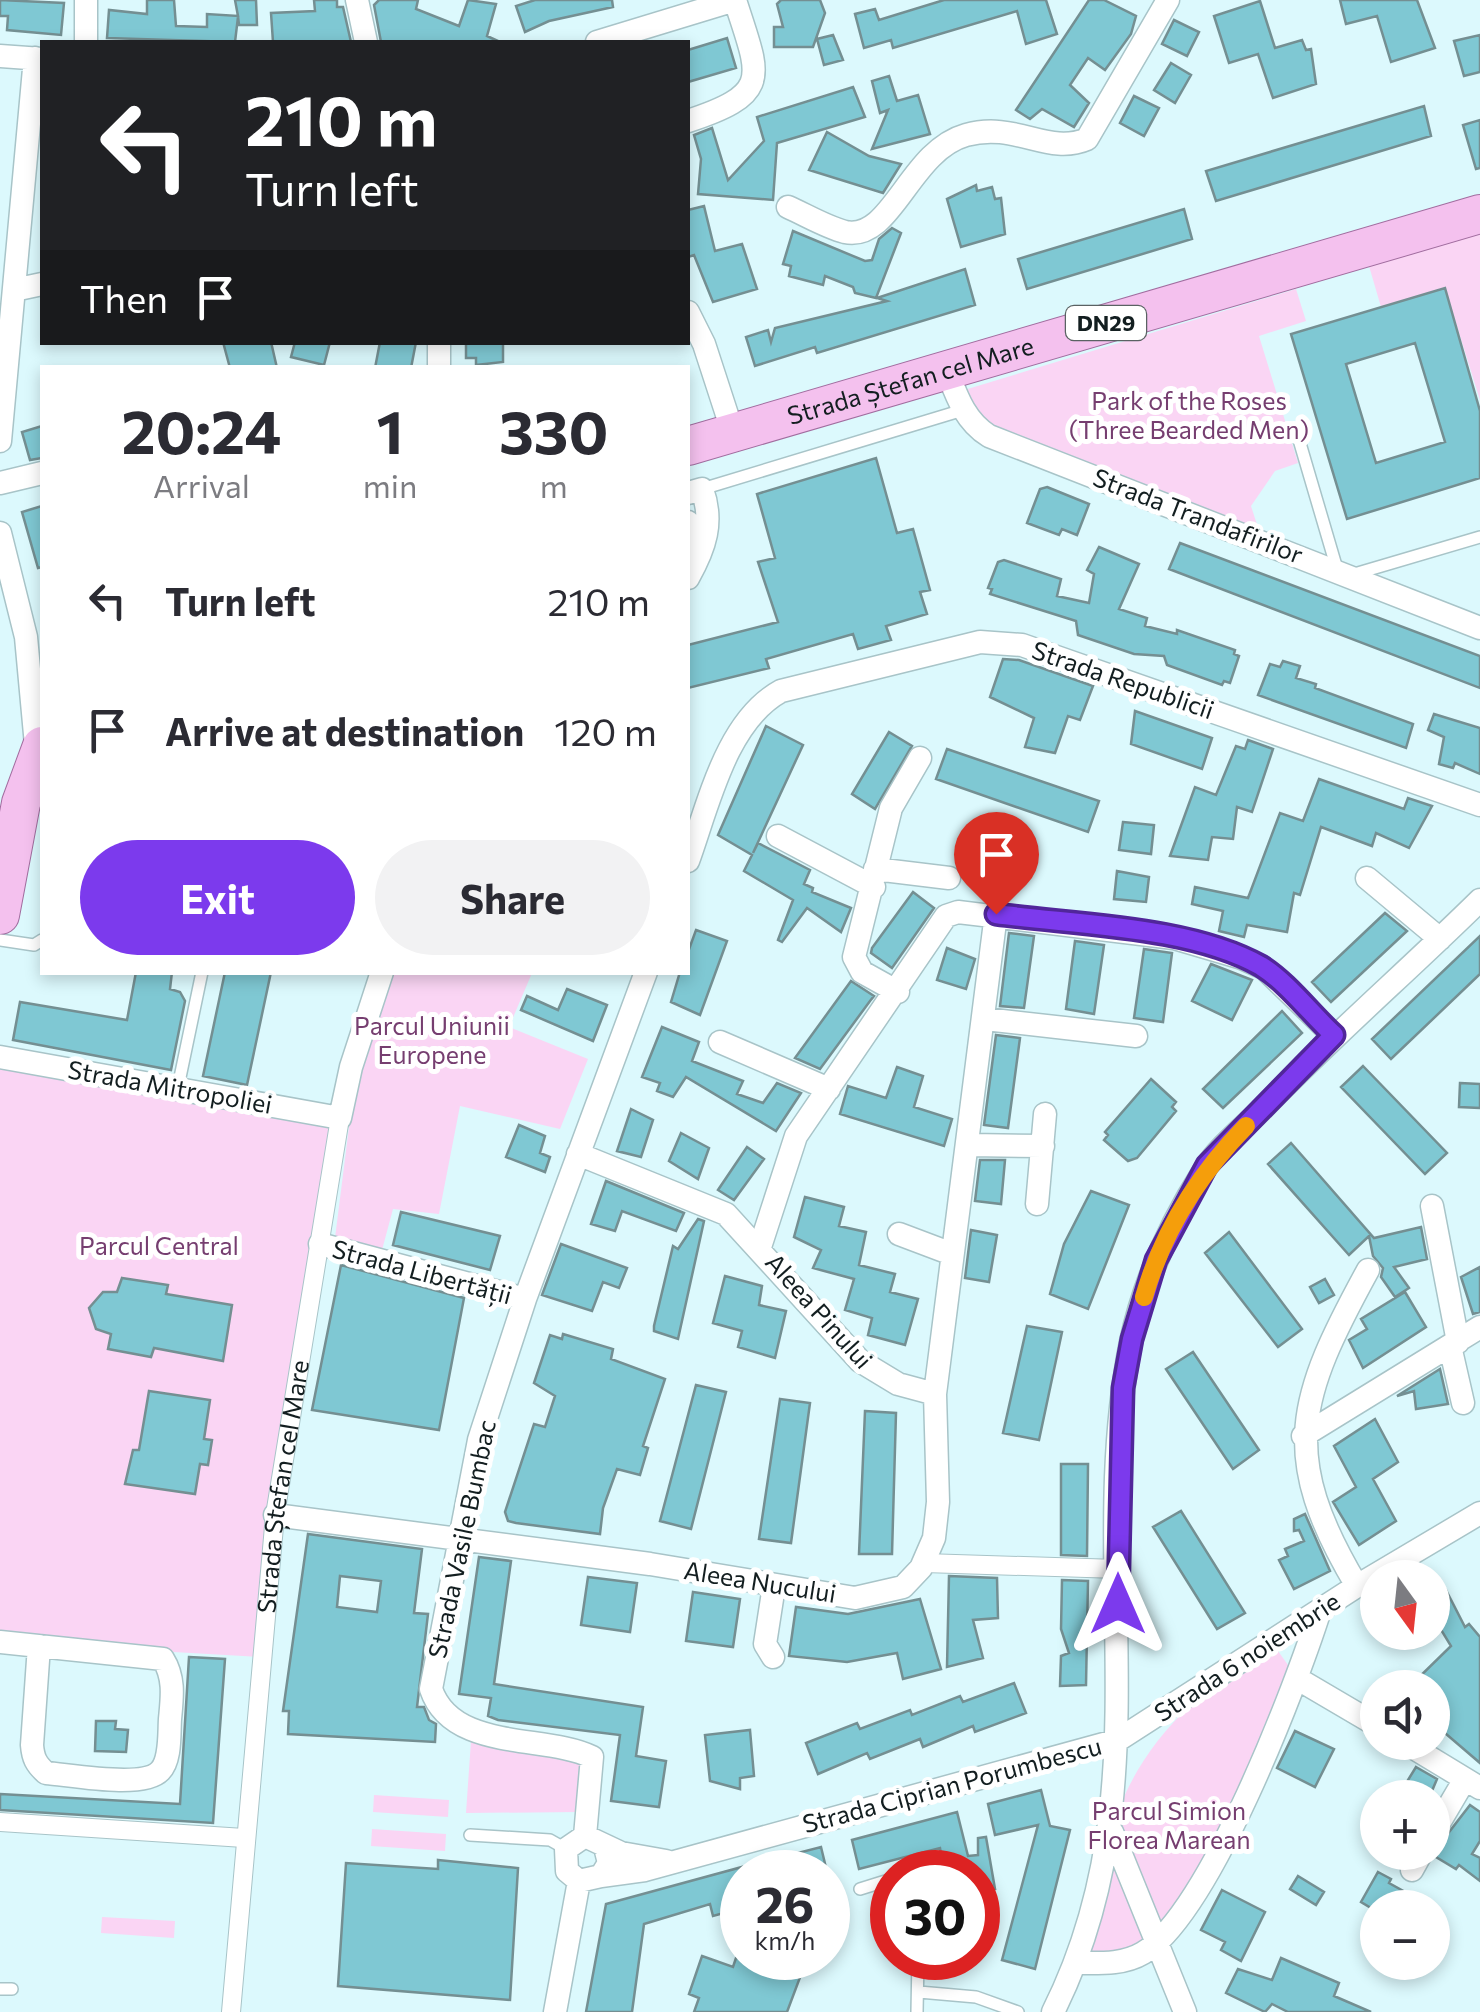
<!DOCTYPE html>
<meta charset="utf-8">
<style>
:root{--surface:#fff;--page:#f2f2f3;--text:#2b2b33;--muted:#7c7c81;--accent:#7c3aed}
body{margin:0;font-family:Commissioner,sans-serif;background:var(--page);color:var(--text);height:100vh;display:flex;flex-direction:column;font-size:38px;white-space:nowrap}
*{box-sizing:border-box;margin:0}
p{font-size:32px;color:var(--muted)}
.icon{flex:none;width:55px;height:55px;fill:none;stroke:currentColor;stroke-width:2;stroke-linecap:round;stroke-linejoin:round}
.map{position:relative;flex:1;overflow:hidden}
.details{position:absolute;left:40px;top:365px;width:650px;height:610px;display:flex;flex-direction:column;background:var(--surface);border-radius:0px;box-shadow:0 5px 15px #0003}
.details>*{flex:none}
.top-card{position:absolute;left:40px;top:40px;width:650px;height:305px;border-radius:0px;box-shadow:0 5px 15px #0003;background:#202124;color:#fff;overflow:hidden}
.needle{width:65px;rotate:165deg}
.controls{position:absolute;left:1360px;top:1560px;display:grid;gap:20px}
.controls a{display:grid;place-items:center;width:90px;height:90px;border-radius:50%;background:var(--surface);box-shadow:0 5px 15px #0003;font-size:50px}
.speed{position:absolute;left:720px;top:1850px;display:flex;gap:20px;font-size:50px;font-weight:700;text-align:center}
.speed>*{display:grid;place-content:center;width:130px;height:130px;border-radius:50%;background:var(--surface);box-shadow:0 5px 15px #0003;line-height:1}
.speed small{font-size:25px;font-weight:400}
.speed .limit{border:15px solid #d22;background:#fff;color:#111}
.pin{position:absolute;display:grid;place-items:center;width:85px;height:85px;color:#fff;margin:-102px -42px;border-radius:50% 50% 50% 0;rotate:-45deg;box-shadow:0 0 10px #0007}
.pin .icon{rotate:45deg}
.me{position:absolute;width:110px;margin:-55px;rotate:0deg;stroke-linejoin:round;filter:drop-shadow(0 0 8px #0008)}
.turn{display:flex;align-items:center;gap:35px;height:210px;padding:0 40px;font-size:45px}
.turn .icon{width:130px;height:130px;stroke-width:2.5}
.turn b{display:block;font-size:70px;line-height:85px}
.then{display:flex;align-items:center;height:95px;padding:0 40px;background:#0003;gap:20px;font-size:38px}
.eta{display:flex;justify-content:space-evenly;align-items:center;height:170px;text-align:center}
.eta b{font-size:60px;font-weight:700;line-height:70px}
.primary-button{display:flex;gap:20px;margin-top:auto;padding:20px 40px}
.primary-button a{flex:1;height:115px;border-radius:60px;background:var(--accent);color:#fff;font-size:40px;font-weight:700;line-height:115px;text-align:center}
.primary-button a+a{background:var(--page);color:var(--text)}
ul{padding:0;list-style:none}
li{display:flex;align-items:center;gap:30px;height:130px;padding:0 40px}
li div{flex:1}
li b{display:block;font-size:38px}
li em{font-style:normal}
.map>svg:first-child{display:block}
</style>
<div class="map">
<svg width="1480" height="2012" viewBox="0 0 1480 2012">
<rect width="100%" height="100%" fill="#dcf9fd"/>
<path fill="#fad5f4" d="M1480,234v166l-35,-112 -64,19 -12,-41z
M1296,289l10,32 -47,15 39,127 -23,8 -24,35 11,34 -273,-104 -28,-45z
M382,973h150l-23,54 79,32 -28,70 -100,-23 -21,108 -46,-5 -11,41 -47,-12 25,-198z
M0,1057l340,61 -81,539 -259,-15z
M1278,1651l20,28 -53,121 -90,144 -79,19c26,-103 34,-184 117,-260 23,-21 58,-36 85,-52z
M471,1741l114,22 -5,49 -114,1z
M374,1795l75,5 -1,17 -75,-5z
M372,1829l74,5 -1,17 -74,-5z
M102,1917l73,4 -1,17 -73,-5z"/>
<path fill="#7fc8d3" stroke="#748f92" stroke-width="2.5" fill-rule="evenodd" d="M0,0l64,3 -3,32 -54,-5 1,-14h-8z
M147,0h27l2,26 31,1v-13l31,2 -3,-16h21l1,25h-18l-1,-8 -3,25 -128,-4 2,-28 38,4z
M314,0h23v7h6l8,35h-78l-2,-29 44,-2z
M379,0h39l-2,9 43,17 9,-26 28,4 -9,32 13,6h-119l-7,-37z
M535,0h77l1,7 -64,14 -24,11 -9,-26z
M781,0h39l5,13 -12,34h-39v-20h9l-6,-23z
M944,0h102l11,34 -31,10 -9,-33 -124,37 -2,-8 -27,8 -9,-34 20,-5 4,11z
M1089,0h15l32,16 -5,18 -26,36 -17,-12 -18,27 19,18 -15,24 -32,-18 -12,10 -14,-9z
M1340,0h77l18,48 -44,14 -14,-46 -31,8z
M1260,1l15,47 27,-8 4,10 5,-1 5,35 -43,14 -15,-44 -29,9 -15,-47z
M1174,20l25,12 -12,24 -25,-12z
M833,35l10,25 -19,5 -7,-26z
M1480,35v37l-16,4 -10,-35z
M727,38l9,30 -48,14v-32z
M1171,63l20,12 -16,28 -21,-13z
M889,76l8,25 21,-6 12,39 -58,15 16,-39 -8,3 -8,-32z
M853,87l12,30 -88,26 -4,57 -75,-6 3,-35 -7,-24 18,-7 16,52 36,-39 -7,-24z
M1134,96l25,12 -15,28 -24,-13z
M1424,106l7,30 -215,65 -10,-30z
M1480,120v48l-4,1 -13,-44z
M827,132l42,24 32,8 -18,29 -74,-23z
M976,185l1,6 15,-4 3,12 6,-1 4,36 -44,13 -14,-48z
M704,206l11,45 27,-7 15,45 -44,13 -19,-47 -6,2v-47z
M1184,209l8,30 -165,50 -9,-30z
M892,228l9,5 -25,65 -21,-5 -2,-6 -28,-11 -2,9 -34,-9 2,-10 -8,-2 10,-33 72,30 7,-1 7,-21z
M965,269l10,36 -158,48 -2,-6 -60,19 -9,-29 22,-7 3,12 4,-14 112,-27 -10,-3z
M1445,288l35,123v67l-133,41 -56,-185zM1415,343l30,99 -69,21 -30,-99z
M223,342h48l6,26h-47z
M295,342h35l-6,23 -33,-8z
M380,342h36l-5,26h-36z
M466,342h37v20l-27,3v-7h-10z
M42,426v32l-12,2 -8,-28z
M876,458l21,75 16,-4 17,61 -10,2 7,22 -41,12 5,14 -33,9 -5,-15 -87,25 3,9 -81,20v-43l90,-23 -20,-60 17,-4 -18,-64z
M1047,487l42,17 -12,31 -15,-6 -3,6 -32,-12 13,-34z
M42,506v61l-4,1 -16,-56z
M1180,543l300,113v32l-311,-119z
M1099,547l40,17 -20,45 28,9 -2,8 32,8v-4l58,20 -1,4 5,2 -9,27 -6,-2 -2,4 -55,-20 -3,-9 -30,-2 -56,-19 -2,-14 -86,-27 2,-5 -4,-1 10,-26 6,-2 57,19 -4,17 32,7 5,-29 -7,-4z
M1003,659l16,1 74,26 -13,34 -12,-4 -13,37 -30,-6 9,-29 -44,-21z
M1283,661l17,5 -4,12 20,6 -1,4 98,36 -7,24 -148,-53 12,-31 10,3z
M1135,711l77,27 -10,31 -71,-25z
M1434,714l46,14v46l-25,-11 -2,5 -14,-4 5,-27 -16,-7z
M766,726l37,19 -50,108 5,-10 52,27 -6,14 9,4 -1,4 39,16 -10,24 -34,-24 -25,34 -4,-2 15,-40 -49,-29 8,-16 -34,-20z
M889,732l23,14 -37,63 -23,-15z
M1248,740l25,9 -21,63 -15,-5 -4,32 -21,-2 -4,23 -38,-4 25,-69 21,8 20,-49 9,3z
M947,749l152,52 -11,31 -152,-53z
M1319,779l85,30 4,-11 24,8 -23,42 -33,-15 -4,13 -51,-19 -21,68 -6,-2 -7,39 -40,-7 -3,12 -25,-6 4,-20 -31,-7 3,-17 53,11 32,-85 23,8z
M1123,822l31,3 -3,29 -32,-4z
M1117,871l32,6 -3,25 -32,-3z
M913,892l21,16 -42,60 -21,-15 1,-5z
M1385,913l22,18 -76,71 -19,-20z
M696,930l31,11 -27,74 -29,-13 9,-30h8v-20z
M1009,933l25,3 -10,72 -24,-2z
M1480,936v38l-89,85 -19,-20z
M1075,941l29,4 -10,69 -28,-5z
M947,948l28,11 -9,30 -29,-9z
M1144,949l28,4 -9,69 -29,-4z
M1211,964l41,16 -20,40 -40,-19z
M136,972h36l-2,17 10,3 5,9 -14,69 -158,-30 7,-38 107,18z
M225,972h46l-24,113 -44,-9z
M851,981l23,15 -4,5 -50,68 -25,-11z
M567,989l40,16 -14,36 -72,-31 6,-14 31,14z
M1282,1011l20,22 -79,75 -20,-19z
M662,1027l37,15 -7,19 51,20 -6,13 26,9 14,-20 24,10 -25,38 -90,-54 -13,20 -16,-6 3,-8 -18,-6z
M996,1035l24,3 -12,90 -24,-3z
M1363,1066l84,87 -22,21 -84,-87z
M897,1067l26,9 -9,31 38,12 -8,27 -104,-32 8,-28 38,12z
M1151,1079l25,23 -4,5 4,4 -39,47 -9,3 -24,-21 4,-5 -3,-3z
M1460,1083l20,1v24l-21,-1z
M631,1109l22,11 -12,37 -24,-6z
M519,1125l26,11 -5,17 10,4 -5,15 -39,-15z
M681,1133l28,15 -11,31 -29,-18z
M1291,1143l83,95 47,-11 6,32 -33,8 15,21 -14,9 -14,-20 2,-9 -10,-12 -4,-20 -20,19 -81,-91z
M747,1147l17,12 -30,41 -16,-10z
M980,1160h25l-4,44 -26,-3z
M606,1181l78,32 -8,18 -54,-20 -7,20 -24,-7z
M1091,1191l38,14 -41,104 -38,-15 14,-50z
M805,1197l39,10 -5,19 27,6 -7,33 36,9 -5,18 28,7 -13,46 -37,-10 4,-17 -27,-8 9,-31 -41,-11 8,-18 -27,-13z
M401,1212l99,24 -10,34 -97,-25z
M698,1219l6,2 -26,118 -24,-8v-5l19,-80 5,3z
M971,1230l26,5 -8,47 -24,-4z
M1229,1232l73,97 -24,18 -73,-94z
M561,1244l66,24 -8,20 -16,-6 -11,29 -50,-16z
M341,1265l123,33 -25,132 -127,-20z
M1480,1267v45l-7,2 -12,-37z
M725,1276l37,10 -3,19 27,6 -11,47 -37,-11 4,-16 -29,-8z
M122,1278l46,7 -2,9 66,11 -9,56 -69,-13 -3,9 -43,-8 3,-15 -15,-5 -7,-21 14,-16h14z
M1325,1279l9,16 -15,8 -9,-16z
M1405,1292l21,35 -63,41 -14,-28 18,-11 -6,-10z
M1027,1326l35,6 -23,108 -36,-7z
M563,1334l50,15 -2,10 54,20 -22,67 5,2 -8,27 -23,-6 -14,39 -3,26 -84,-11 -8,-2 -3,-9 29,-88 11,3 10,-31 -21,-13 16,-48 12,4z
M1193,1352l66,98 -26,19 -67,-100z
M1440,1369l8,35 -32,5 -2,-18 -17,5z
M696,1385l30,7 -35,137 -31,-8z
M149,1391l61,9 -6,39 8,1 -4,25 -8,-1 -5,30 -70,-10 8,-34h6z
M780,1399l30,4 -19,140 -32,-4z
M865,1411l31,2 -4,141h-33z
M1375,1419l23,43 -25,17 23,42 -37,24 -26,-43 23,-15 -22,-41z
M1061,1464h27l-1,92 -26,-1z
M1181,1511l64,102 -28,16 -64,-102z
M1305,1514l25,57 -36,18 -15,-29 9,-4 -3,-7 19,-8 -5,-11 -5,1v-12z
M308,1534l114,15 -8,64 14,1 -11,93h7l5,13 7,4 -1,18 -147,-8 1,-23h-6zM340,1576l41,5 -4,31 -40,-5z
M479,1557l32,4 -17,123 149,23 -7,49 30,5 -7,46 -48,-6 9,-66 -122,-15 -10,-4 3,-18 -32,-4z
M949,1576l48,2 1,40 -25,2 10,38 -36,9z
M588,1577l49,6 -7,49 -49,-7z
M1062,1580l26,1 -2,104 -26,1 1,-30 8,-3 -8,-24z
M1446,1590l19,37 4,-3 11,13v126l-48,-41v-34h-24l43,-42 -19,-31v-18z
M693,1592l47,7 -7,48 -47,-6z
M920,1599l21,70 -38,10 -6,-26 -50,9 -58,-6 7,-49 52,7z
M189,1657l36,2 -12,164 -213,-13v-16l180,10z
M1014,1683l12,30 -51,19 -2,-6 -50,21 -3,-8 -50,20 -3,-6 -49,21 -12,-31 51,-20 3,6 50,-19 2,5 48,-19 3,6z
M96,1721h20l-1,8 13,1 -2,22 -31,-1z
M750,1730l4,46 -14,2v11l-30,-8 -5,-46z
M1295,1731l39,18 -19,38 -38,-19z
M1416,1767l21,12 -8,19h-32z
M1041,1790l9,36 20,4 -35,139 -33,-9 36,-135 -43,10 -7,-31z
M1470,1805l10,7v29l-8,13 8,4v23l-21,-16 -3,4 -20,-12v-8z
M957,1812l11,44 10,-1v-17l8,-1 9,52 -17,2v-19h-34l-4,-24 -81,21 -7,-29z
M821,1847l6,25h-82l-1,-5z
M438,1860l80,8 -8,132 -172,-14 8,-123 92,6z
M742,1867v41l-29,8 -3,-12 -66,20 -12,88h-46l20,-108z
M1378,1872l13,7 -2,4 45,25h-63l-10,-6z
M1298,1876l26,16 -8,13 -26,-16z
M1222,1890l43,22 -24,49 -20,-11 4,-8 -24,-12z
M702,1956l31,11 3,-9h27l39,14 -15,40h-93l5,-14 -10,-4z
M1281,1958l58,25 -5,13 37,16h-83l-16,-8 -7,8 -39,-19 12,-24 34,11z"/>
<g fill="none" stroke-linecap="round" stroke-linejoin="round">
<defs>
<path id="service" d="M1297,433l40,136
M702,489l261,-79
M1351,575l129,-38
M0,940l34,5 8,-5
M178,1087l24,-115
M470,1835l80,5 16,9
M860,1889l32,-10
M0,1989h12
M919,1992l57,5 42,15
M917,2012l1,-54"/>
<g id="pedestrian">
<path d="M924,1563l194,6"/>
<path d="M0,1822l244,16"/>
<path id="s1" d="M231,2012l44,-497 65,-397"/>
</g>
<path id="minor" d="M86,0v42
M357,0l9,42
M597,42l138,-42c24,76 39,93 -47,121
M0,56l42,3
M788,207c18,8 38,20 57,25 47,10 64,-81 121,-97 50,-14 82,21 121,4l81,-139
M14,290l28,-6
M688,312l16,32 29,89
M439,342v26
M947,371c10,26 18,50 42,65l491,192
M0,441l35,-383
M0,483l42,-10
M688,493l14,-4c12,33 3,59 -14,89
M688,522l6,41
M0,533l26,104 11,119
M778,836l96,51
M688,861c20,-55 38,-140 93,-170l199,-49 42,3 458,160
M875,869l74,9
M1367,878l73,61
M898,992l-36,-20 -8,-15 37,-149 29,-50
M985,1019l151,17
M720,1042l109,47
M0,1057l340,61 11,-51 31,-95
M970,1145l73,1
M578,1154l148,60 134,147 38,23 37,10
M1037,1204l8,-90
M1432,1206l26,136
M899,1234l53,20
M320,1244l205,55
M760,1247l36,-111 150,-220 12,-4 216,26 68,20 22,10 69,67
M1450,1346l13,57
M1303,1436l177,-109
M275,1515l375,49 205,34 48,-11 18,-19 13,-30 4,-36 -3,-108 61,-480
M1357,1586c-79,-132 -59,-188 11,-316
M0,1642l163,17c12,19 9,39 7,60 -1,15 1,41 -10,52 -17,18 -89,4 -114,2 -10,-9 -13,-15 -14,-28l7,-99
M773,1657l-8,-13 9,-58
M1298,1679l80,47
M1404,1742l76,46
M1112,1832l73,180
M1432,1835l33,-56
M585,1836l7,-79c-46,-23 -140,-5 -161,-68l48,-249 46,-141 121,-327
M605,1847l4,16 -8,13 -22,5 -12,-10 -1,-22 19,-13 36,17 45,8
M1412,1870l10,-18
M601,1876l44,-6 473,-130 239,-154 123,-73
M1076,1963c22,0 47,2 67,-10 66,-39 153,-267 177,-343
M555,2012l24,-131
M1053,2012c112,-223 32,-441 78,-670 13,-61 40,-120 74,-173 15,-24 43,-45 62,-65 69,-71 143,-135 213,-204"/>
<g id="primary">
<path id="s2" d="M688,446l792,-232"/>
<path d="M0,915l21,-112 21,-57"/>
</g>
</defs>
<use href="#service" stroke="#a8c4c8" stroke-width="14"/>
<use href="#pedestrian" stroke="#a8c4c8" stroke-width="20"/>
<use href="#minor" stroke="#a8c4c8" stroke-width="25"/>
<use href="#primary" stroke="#a16d9f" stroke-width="40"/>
<use href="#service" stroke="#fff" stroke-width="11"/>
<use href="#pedestrian" stroke="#fff" stroke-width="18"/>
<use href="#minor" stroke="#fff" stroke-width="22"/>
<use href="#primary" stroke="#f4c1ee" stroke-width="38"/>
</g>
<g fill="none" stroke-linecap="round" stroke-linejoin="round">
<defs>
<path id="route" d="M996,914c81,11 194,12 265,52 26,16 50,48 73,69l-127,130 -51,95 -24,79 -9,49 -5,216"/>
</defs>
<use href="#route" stroke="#51269a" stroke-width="25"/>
<use href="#route" stroke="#7c3aed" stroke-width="18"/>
<path stroke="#f59e0b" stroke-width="18" d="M1144,1297c19,-66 55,-123 102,-171"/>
</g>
<g text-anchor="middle" stroke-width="10" stroke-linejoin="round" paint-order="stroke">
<rect fill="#fff" stroke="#5a6263" stroke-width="2.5" x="1066" y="306" width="80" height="34" rx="8"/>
<g font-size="22" font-weight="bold" fill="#131e20">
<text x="1106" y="331">DN29</text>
</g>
<g font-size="25" fill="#131e20" stroke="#fff">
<text dy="9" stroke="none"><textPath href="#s2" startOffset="232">Strada Ștefan cel Mare</textPath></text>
<text transform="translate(1198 516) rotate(21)" y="9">Strada Trandafirilor</text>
<text transform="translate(1123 680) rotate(19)" y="9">Strada Republicii</text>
<text transform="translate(170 1087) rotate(10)" y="9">Strada Mitropoliei</text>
<text transform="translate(422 1272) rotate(15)" y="9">Strada Libertății</text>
<text transform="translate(819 1311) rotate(48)" y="9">Aleea Pinului</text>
<text dy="9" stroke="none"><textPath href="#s1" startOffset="528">Strada Ștefan cel Mare</textPath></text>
<text transform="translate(462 1539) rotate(-78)" y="9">Strada Vasile Bumbac</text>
<text transform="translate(760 1582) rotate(9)" y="9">Aleea Nucului</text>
<text transform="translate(1247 1657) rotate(-33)" y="9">Strada 6 noiembrie</text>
<text transform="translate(952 1785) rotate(-15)" y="9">Strada Ciprian Porumbescu</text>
</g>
<g font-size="25" fill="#763e70" stroke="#fff">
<text x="1189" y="410">Park of the Roses<tspan x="1189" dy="29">(Three Bearded Men)</tspan></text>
<text x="432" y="1035">Parcul Uniunii<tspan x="432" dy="29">Europene</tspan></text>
<text x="159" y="1255">Parcul Central</text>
<text x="1169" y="1820">Parcul Simion<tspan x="1169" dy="29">Florea Marean</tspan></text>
</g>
</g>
</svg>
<div class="controls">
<a><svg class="needle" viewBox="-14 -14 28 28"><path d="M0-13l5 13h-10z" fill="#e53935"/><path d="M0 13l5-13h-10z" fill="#7c7c81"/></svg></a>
<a><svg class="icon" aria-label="sound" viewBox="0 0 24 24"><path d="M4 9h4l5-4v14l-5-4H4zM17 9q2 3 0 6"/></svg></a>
<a>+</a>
<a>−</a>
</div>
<div class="speed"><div>26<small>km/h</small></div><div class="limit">30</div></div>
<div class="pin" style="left:996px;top:914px;background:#d93025"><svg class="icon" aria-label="arrive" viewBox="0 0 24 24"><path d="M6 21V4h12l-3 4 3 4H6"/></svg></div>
<svg class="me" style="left:1118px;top:1604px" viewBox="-20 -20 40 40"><path d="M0-17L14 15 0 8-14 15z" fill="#7c3aed" stroke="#fff" stroke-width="4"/></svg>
<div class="top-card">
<div class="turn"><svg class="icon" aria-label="left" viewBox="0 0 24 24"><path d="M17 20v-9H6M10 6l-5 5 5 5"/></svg><div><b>210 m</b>Turn left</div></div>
<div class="then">Then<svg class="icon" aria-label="arrive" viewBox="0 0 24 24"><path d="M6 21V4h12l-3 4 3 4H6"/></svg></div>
</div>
<section class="details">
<div class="eta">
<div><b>20:24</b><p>Arrival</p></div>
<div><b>1</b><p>min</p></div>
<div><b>330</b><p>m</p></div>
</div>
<ul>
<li><svg class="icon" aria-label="left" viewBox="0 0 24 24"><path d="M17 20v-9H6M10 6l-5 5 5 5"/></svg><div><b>Turn left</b></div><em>210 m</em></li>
<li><svg class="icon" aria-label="arrive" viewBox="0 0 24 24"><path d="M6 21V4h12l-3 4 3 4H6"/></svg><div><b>Arrive at destination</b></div><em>120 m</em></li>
</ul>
<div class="primary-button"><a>Exit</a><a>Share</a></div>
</section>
</div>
